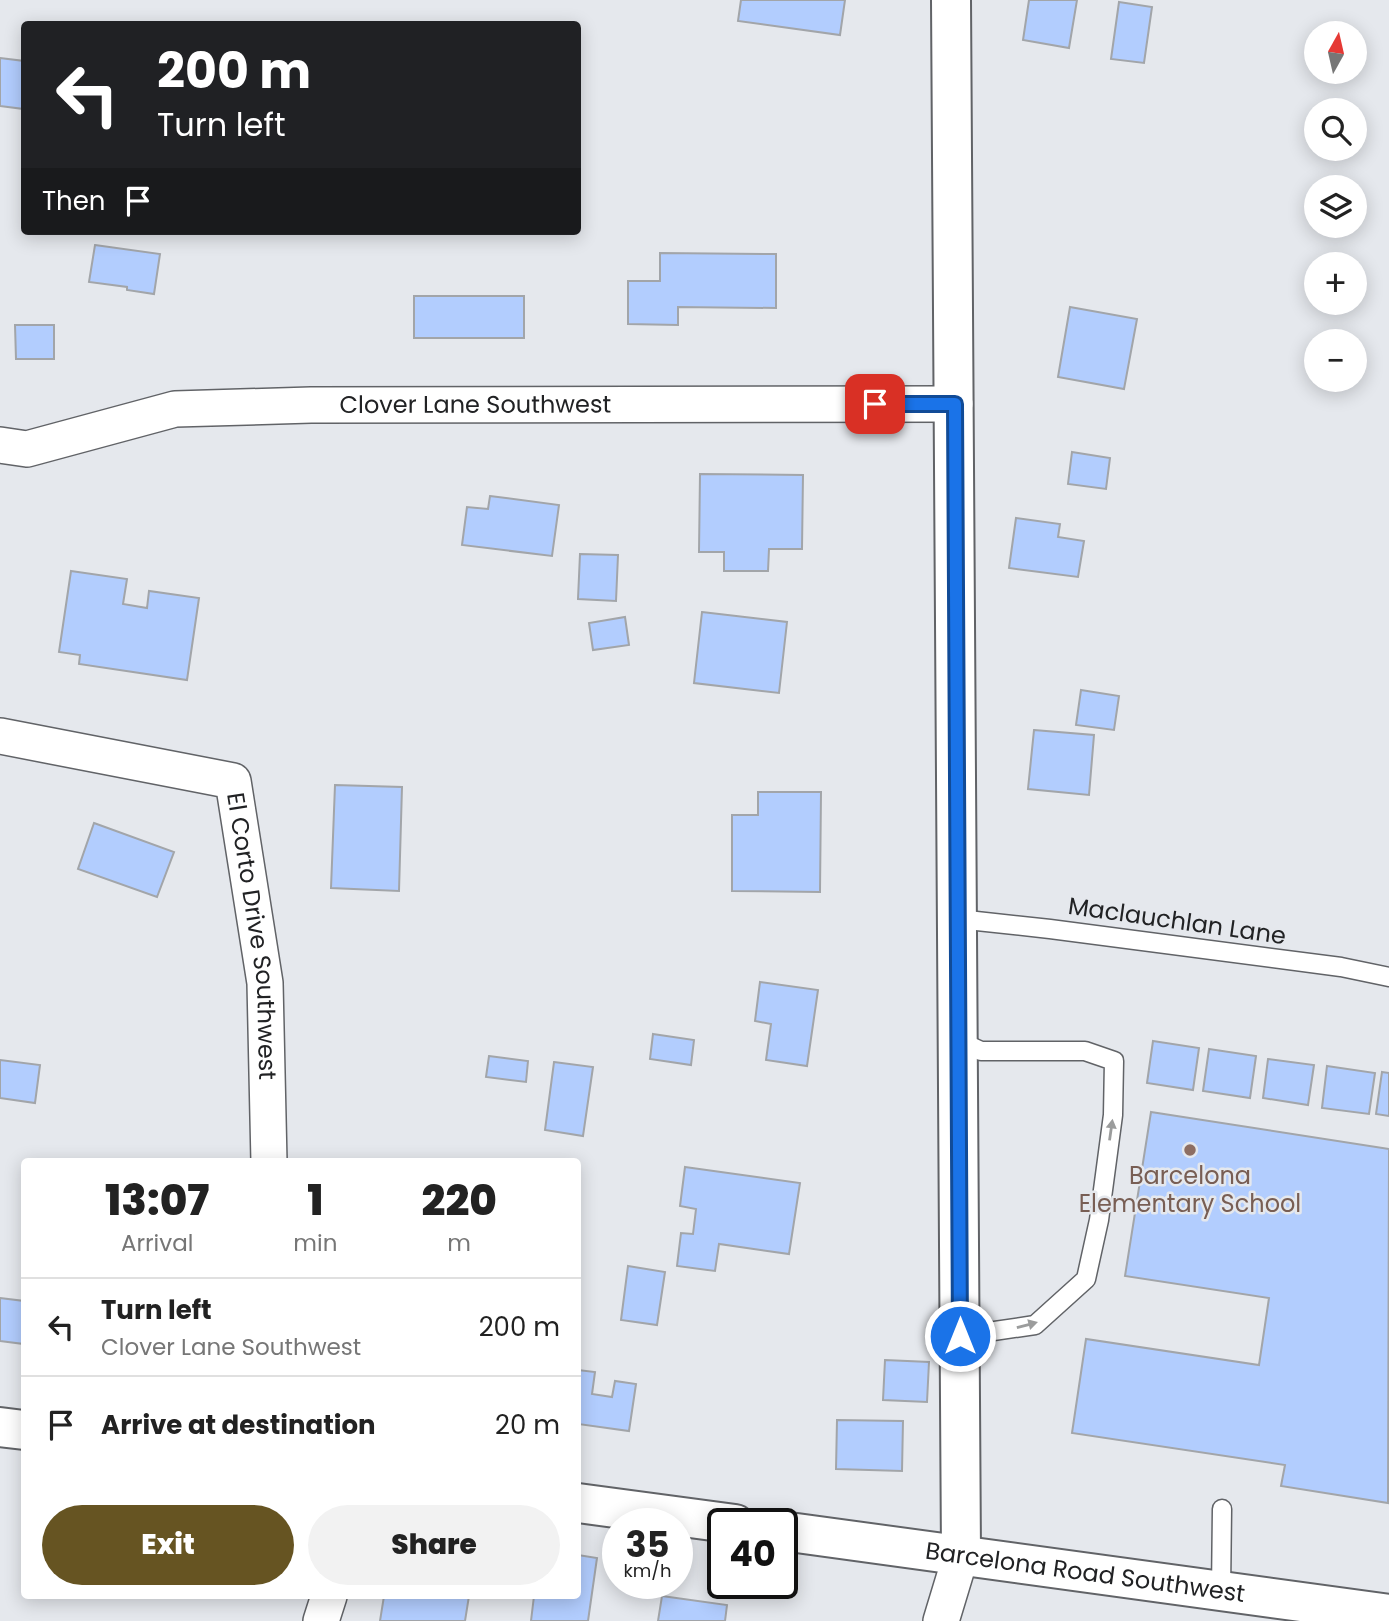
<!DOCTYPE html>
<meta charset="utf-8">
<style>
:root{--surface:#fff;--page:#f2f2f2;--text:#222;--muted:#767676;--line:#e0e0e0;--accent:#665422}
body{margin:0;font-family:Poppins,sans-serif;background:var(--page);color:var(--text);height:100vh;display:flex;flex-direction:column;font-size:26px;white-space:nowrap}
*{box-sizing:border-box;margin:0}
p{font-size:23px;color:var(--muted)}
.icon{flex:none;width:38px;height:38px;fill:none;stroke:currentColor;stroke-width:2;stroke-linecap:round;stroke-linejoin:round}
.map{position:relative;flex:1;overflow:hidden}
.sheet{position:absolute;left:21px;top:1158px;width:560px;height:441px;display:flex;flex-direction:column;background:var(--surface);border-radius:7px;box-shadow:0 4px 18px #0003}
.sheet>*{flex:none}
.banner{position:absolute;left:21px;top:21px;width:560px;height:214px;border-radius:7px;box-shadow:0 4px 18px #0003;background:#202124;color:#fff;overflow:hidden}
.needle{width:46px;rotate:8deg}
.fabs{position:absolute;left:1304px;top:21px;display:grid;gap:14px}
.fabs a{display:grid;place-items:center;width:63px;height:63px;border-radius:50%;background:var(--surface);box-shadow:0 4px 18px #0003;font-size:35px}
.speed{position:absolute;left:602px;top:1508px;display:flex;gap:14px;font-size:35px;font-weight:700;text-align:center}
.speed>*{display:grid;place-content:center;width:91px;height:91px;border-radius:50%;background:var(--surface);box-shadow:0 4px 18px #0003;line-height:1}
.speed small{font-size:18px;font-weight:400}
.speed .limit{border:4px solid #111;border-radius:10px;background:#fff;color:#111}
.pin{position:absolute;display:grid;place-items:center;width:60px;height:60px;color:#fff;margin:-30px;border-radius:14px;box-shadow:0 4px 10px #0006}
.me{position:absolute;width:77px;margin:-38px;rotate:0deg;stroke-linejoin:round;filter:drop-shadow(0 0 5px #0008)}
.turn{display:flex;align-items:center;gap:24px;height:147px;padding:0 21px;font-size:32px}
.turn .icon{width:91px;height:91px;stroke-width:2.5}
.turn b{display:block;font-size:49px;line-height:60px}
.then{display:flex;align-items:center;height:66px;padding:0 21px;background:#0003;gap:14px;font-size:26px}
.eta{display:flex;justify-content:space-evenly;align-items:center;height:119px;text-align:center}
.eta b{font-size:42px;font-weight:800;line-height:49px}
.cta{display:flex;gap:14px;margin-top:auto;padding:14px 21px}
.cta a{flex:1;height:80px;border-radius:42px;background:var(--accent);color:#fff;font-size:28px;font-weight:800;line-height:80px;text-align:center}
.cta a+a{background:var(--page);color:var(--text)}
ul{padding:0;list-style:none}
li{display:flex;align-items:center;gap:21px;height:98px;padding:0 21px;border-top:2px solid var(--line)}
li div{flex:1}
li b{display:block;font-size:26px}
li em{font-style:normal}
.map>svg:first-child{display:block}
</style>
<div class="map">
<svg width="1389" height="1621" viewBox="0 0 1389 1621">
<rect width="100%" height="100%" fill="#e5e8ed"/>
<path fill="#b2cdfe" stroke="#a2a5a9" stroke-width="2" d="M741,0h104l-5,35 -102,-14z
M1029,0h48l-8,48 -46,-8z
M1119,2l33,5 -8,56 -33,-4z
M0,58l24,3v48l-24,-3z
M95,245l65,9 -6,40 -27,-4v-3l-38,-5z
M660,253l116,1v54l-98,-1v18l-50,-1v-43h32z
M414,296h110v42h-110z
M1070,307l67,12 -13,70 -66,-12z
M15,325h39v34h-38z
M1072,452l38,6 -4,31 -38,-5z
M700,474l103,1 -1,74h-33l-1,22h-44v-19h-25z
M490,496l69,9 -7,51 -90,-11 5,-38 21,2z
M1016,518l44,6 -2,13 26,4 -6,36 -69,-9z
M580,554l38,1 -2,46 -38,-2z
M71,571l56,8 -4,25 24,4 2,-17 50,7 -12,82 -108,-16 1,-9 -21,-3z
M702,612l85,10 -8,71 -85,-10z
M625,617l4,28 -36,5 -4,-27z
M1081,690l38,6 -5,34 -38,-5z
M1034,730l60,5 -5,60 -61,-6z
M335,785l67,2 -3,104 -68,-3z
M758,792h63l-1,100 -88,-1v-76h26z
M94,823l80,29 -17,45 -79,-28z
M760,982l58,8 -11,76 -41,-6 5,-36 -16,-3z
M653,1034l41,6 -3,25 -41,-6z
M1153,1041l46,7 -6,42 -46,-7z
M1209,1049l47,7 -6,42 -47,-7z
M489,1056l39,5 -2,21 -40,-5z
M1268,1059l46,6 -6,40 -45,-7z
M0,1060l40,5 -5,38 -35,-5z
M554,1062l39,5 -10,69 -38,-6z
M1327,1066l48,7 -6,41 -47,-6z
M1382,1072l7,1v43l-13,-2z
M1151,1112l238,37 -1,354 -107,-17 4,-21 -213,-32 14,-94 173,26 10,-67 -144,-22z
M685,1167l115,16 -11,71 -70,-10 -4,27 -38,-5 4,-33 12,1 3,-25 -16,-3z
M628,1266l37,6 -8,53 -36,-5z
M0,1298l24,3v43l-24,-3z
M885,1360l44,2 -2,40 -44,-2z
M578,1370l17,2 -3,22 20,3 3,-16 21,3 -7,47 -51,-7z
M837,1420l66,1 -1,50 -66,-2z
M578,1555l19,3 -9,63h-57l3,-25h44z
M384,1596h85l-4,25h-85z
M662,1596l65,9 -2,16h-67z"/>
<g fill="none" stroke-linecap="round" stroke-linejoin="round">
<defs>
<path id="service" d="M958,919l92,10 291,38 48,10
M959,1041l22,10h104l29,10 -1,54 -14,105 -13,59 -51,46 -75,11
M1221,1591l1,-82"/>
<g id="minor">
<path id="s1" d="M0,445l27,4 148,-40 136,-4 644,-1"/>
<path id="s2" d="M0,736l233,45 32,202 4,179"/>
<path d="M321,1621l8,-25"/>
<path d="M941,1621l20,-66"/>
</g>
<g id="tertiary">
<path d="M951,0l10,1555"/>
<path d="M0,1427l24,3"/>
<path d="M578,1503l157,21"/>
<path id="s3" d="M782,1531l607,83"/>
</g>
</defs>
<use href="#service" stroke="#616367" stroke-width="21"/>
<use href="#minor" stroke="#616367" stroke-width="38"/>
<use href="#tertiary" stroke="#616367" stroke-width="42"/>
<use href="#service" stroke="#fff" stroke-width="18"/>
<use href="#minor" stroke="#fff" stroke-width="35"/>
<use href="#tertiary" stroke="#fff" stroke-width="38"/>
</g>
<defs><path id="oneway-solid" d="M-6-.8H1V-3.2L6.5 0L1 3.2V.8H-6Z" transform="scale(1.75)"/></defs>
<g fill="#9b9c9c">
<use href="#oneway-solid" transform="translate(1111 1130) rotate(-82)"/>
<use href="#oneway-solid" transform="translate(1027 1325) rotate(-15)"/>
</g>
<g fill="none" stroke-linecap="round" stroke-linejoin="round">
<defs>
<path id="route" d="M875,404h80l5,932"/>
</defs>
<use href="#route" stroke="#114b97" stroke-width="18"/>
<use href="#route" stroke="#1a73e8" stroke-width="12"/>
</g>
<circle fill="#8d6e63" stroke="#e5e8ed" stroke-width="2.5" cx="1190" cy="1150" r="7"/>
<g text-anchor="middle" stroke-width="5" stroke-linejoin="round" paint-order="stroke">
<g font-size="24" fill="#212224" stroke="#e5e8ed">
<text dy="8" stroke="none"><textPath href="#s1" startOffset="481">Clover Lane Southwest</textPath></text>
<text transform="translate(1177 921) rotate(8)" y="8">Maclauchlan Lane</text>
<text dy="8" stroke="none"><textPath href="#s2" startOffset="394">El Corto Drive Southwest</textPath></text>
<text dy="8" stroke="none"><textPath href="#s3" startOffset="306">Barcelona Road Southwest</textPath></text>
</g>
<g font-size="24" fill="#785e54" stroke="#e5e8ed">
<text x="1190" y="1184">Barcelona<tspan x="1190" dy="28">Elementary School</tspan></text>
</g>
</g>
</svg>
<div class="fabs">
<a><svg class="needle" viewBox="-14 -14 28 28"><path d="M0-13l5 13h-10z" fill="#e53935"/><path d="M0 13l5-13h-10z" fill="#767676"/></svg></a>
<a><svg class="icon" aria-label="search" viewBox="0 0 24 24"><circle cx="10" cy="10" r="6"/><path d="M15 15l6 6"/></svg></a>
<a><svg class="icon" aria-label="layers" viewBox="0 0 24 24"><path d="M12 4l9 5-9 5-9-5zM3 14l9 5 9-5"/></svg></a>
<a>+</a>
<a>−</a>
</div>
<div class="speed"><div>35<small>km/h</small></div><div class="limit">40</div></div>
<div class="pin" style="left:875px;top:404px;background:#d93025"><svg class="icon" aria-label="arrive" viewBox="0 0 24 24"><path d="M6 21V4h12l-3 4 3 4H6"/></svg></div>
<svg class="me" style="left:960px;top:1336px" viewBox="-20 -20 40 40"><circle r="17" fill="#1a73e8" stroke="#fff" stroke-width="3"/><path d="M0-11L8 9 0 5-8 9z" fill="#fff"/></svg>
<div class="banner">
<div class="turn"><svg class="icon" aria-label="left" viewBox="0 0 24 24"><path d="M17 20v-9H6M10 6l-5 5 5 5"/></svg><div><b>200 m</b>Turn left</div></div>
<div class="then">Then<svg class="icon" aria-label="arrive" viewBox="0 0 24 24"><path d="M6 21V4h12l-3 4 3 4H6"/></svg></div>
</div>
<section class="sheet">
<div class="eta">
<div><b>13:07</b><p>Arrival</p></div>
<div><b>1</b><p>min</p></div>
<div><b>220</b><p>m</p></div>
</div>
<ul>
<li><svg class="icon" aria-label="left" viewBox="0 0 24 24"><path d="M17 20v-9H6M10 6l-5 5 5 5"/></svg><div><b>Turn left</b><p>Clover Lane Southwest</p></div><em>200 m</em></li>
<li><svg class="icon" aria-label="arrive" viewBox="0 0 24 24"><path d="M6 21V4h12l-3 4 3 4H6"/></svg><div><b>Arrive at destination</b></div><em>20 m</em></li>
</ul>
<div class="cta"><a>Exit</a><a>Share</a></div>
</section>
</div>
